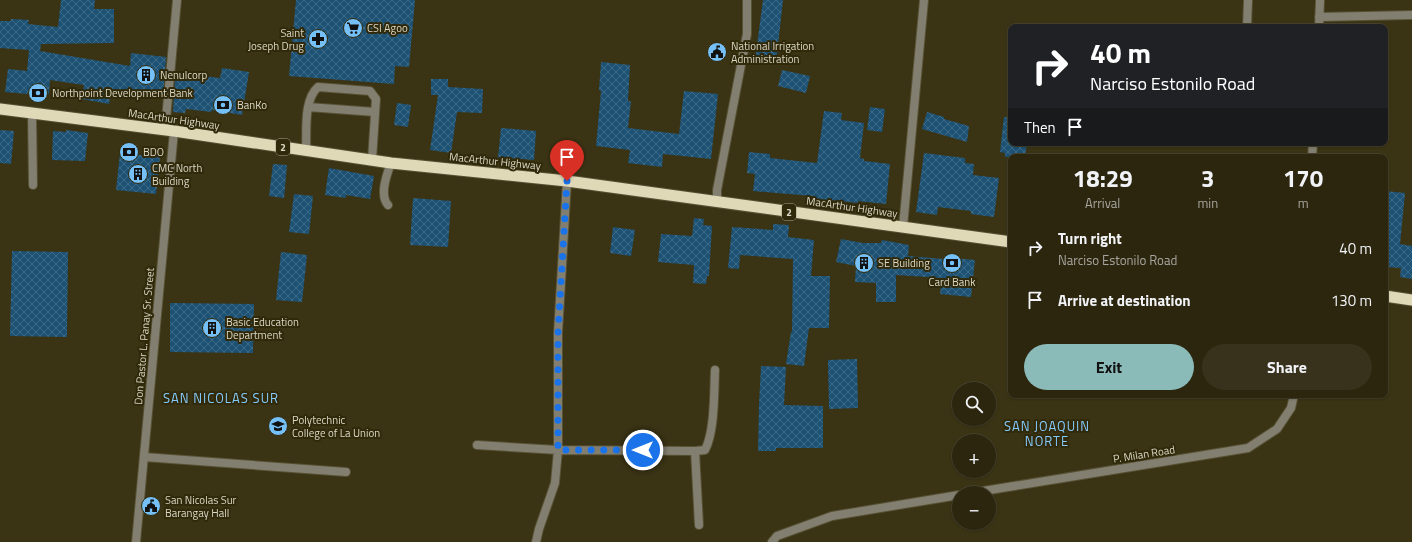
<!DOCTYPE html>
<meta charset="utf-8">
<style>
:root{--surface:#2c260f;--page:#38321d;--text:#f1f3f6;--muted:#a6a59e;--line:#48432f;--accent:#8bbbb9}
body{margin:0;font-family:"Titillium Web",sans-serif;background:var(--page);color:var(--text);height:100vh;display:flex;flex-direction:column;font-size:15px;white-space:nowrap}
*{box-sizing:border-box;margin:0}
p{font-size:13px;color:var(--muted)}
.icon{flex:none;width:22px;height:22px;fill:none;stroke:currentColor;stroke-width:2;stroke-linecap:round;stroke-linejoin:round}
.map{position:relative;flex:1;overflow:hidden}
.panel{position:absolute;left:1008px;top:154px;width:380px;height:244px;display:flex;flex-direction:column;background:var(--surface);border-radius:8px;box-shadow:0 1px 3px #0004,0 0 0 1px var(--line)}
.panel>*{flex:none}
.banner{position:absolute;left:1008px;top:24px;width:380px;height:122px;border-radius:8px;box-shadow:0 1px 3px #0004,0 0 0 1px var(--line);background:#202124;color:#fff;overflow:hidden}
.fabs{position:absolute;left:952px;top:382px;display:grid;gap:8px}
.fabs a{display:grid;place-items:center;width:44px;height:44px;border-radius:50%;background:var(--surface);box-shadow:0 1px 3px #0004,0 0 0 1px var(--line);font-size:20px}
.pin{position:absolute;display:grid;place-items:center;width:34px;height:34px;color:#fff;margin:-41px -17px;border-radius:50% 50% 50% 0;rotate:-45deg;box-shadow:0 0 4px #0007}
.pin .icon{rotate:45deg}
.me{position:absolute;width:44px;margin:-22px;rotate:270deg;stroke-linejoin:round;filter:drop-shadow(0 0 3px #0008)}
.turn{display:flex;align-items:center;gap:14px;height:84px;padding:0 16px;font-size:18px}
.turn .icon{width:52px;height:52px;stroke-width:2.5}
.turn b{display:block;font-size:28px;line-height:34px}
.then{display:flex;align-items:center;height:38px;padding:0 16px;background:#0003;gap:8px;font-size:15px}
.eta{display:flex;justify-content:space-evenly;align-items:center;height:68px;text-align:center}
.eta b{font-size:24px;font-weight:700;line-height:28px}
.button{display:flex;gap:8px;margin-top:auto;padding:8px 16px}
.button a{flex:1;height:46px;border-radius:24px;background:var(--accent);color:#111;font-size:16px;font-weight:700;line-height:46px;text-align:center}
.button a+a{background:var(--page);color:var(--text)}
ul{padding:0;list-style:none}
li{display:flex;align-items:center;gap:12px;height:52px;padding:0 16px}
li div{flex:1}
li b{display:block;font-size:15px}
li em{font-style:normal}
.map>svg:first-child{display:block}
</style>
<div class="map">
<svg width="1412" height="542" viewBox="0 0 1412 542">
<defs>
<pattern id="building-cross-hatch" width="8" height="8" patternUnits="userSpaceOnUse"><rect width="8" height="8" fill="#1d5274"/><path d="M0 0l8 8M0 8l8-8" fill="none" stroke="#3d6a86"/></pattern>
</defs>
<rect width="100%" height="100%" fill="#3a3314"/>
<path fill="url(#building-cross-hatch)" d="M61,0h34l-1,9h20v34l-73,1 -1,7 90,15 1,-13 35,4 -3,40 -52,-6 -2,13 -27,-5 2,-14 -34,-5 -1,14 -21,-2 -1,2 -22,-2 3,-23 19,2 2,-21 -29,-2v-27h11v-2l18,1 -1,4 30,3z
M296,0h119l-6,67 -14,-1 -1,18 -105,-8z
M763,0h20l-7,63 -21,-3z
M601,62l29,3 -2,36h3l-3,27 51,6 5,-43 34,3 -7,65 -48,-5 -1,13 -34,-4 2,-13 -34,-4 5,-55 -2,-1z
M222,68l27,4 -7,43 -30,-5 -1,2 -25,-3 -1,4 -12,-1 2,-34 18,2 1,-5 26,3z
M782,70l28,6 -4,17 -28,-7z
M431,79h17v8l35,2 -1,24 -25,-1 -6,41 -21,-3 8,-55h-7z
M397,103l14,2 -3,22 -14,-2z
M870,107l15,2 -3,23 -15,-2z
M824,111l18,2 -1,7 23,3 -4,35 4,1v2l26,3 -4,40 -28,-3v2l-27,-3v1l-18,-3v-2l-60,-5 2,-17 -8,-1 2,-21 21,2v4l47,5z
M927,112l17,5v2l25,7 -2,16 -45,-13z
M1004,117h7v26h16l-2,14h-20v-4l-5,-1z
M501,128l35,3 -2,29 -36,-3z
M0,130l14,1 -3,33 -11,-1z
M66,130l22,3 -3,28 -33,-1 1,-29 13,1z
M120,153l40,4 -4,37 -40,-4z
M924,153l41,5v5l9,1 -1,11 26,3 -5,39 -23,-3v-3l-33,-4 -1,8 -21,-3z
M273,164l14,1 -3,33 -15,-2z
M329,168l45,8 -4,23 -24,-4v3l-21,-3z
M1385,191l20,2 -5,51 12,2v33l-12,-2 1,-9 -16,-1z
M294,194l19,2 -4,38 -20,-2z
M413,198l38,3 -3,46 -38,-2z
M694,218l10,1 -1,6 9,1 -3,50h-2l-1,8 -13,-1 1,-18 -36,-3 3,-28 31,2z
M773,224l16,1 -1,12 26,3 -3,36h19l-1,52h-20l-5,38 -18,-2 5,-32h1l1,-73 -53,-4 -1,14 -11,-1 4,-41 41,3z
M613,227l22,3 -4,26 -21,-3z
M841,239l22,4h18l1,-3 27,5 -1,11 36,3v-2l31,3 -4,37 -31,-3 2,-16 -46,-3v27h-20v-19l-21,-1 1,-16 -20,-4z
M12,251l56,1 -1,85 -57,-1z
M281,252l26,3 -5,47 -26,-2z
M170,303l84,1 -1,49 -83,-1z
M857,359l1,49 -29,1 -1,-49z
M761,366l25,1 -2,38 39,1v42h-47v3h-18l1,-46z"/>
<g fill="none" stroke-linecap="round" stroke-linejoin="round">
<defs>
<path id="service" d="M308,107l67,5
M32,113l1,72
M306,150c1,-18 -3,-50 12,-63l52,4 6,8 -4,61
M717,202v-12l30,-156v-33
M388,205c-9,-10 -1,-31 3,-42
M144,457l202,15"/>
<path id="minor" d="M1319,17l93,-2
M1247,27l1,-27
M1319,27l1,-27
M1312,157l1,-14
M903,227l21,-227
M477,445l81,5 137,1 4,74
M695,451l10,-1c10,-19 9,-59 10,-80
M971,493l277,-45 29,-19 14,-21 3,-13
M136,542l38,-411
M536,542l3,-13 16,-46 3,-33v-117l9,-152
M772,542l5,-6 55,-20 127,-21"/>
<path id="tertiary" d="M165,130l12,-130"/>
<path id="trunk" d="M0,109l174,22 217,32 176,18 444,61
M1385,296l27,4"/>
</defs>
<use href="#service" stroke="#575134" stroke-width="10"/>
<use href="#minor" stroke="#575134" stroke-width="10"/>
<use href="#tertiary" stroke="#575134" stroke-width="10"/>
<use href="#trunk" stroke="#575134" stroke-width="13"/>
<use href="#service" stroke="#827f70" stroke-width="8"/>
<use href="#minor" stroke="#827f70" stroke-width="8"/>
<use href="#tertiary" stroke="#827f70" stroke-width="8"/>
<use href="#trunk" stroke="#e0d9b8" stroke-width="11"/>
</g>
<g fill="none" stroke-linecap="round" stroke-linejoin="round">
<path stroke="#1a73e8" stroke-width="7" stroke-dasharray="0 12.6" d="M567,181l-9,152v117h85"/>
</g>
<defs>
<symbol id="supermarket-disc" viewBox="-11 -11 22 22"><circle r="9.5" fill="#75c0f6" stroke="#30290a"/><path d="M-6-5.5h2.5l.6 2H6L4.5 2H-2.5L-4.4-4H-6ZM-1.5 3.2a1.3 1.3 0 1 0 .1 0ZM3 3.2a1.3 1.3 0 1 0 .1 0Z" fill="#111"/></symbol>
<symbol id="pharmacy-disc" viewBox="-11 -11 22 22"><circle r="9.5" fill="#75c0f6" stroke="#30290a"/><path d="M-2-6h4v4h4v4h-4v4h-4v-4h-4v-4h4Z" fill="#111"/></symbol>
<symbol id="civic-disc" viewBox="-11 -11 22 22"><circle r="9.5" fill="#75c0f6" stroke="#30290a"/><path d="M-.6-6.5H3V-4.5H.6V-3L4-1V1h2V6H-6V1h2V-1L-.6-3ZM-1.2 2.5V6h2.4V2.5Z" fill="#111"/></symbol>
<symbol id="building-disc" viewBox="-11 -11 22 22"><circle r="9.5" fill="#75c0f6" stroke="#30290a"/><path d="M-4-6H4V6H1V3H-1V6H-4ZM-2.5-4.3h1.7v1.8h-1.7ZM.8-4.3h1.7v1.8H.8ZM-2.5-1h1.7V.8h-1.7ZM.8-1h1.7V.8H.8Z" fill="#111"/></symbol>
<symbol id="bank-disc" viewBox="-11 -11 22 22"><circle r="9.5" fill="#75c0f6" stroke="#30290a"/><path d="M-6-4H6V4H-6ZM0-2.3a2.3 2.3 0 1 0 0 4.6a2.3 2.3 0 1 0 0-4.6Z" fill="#111"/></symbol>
<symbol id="university-disc" viewBox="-11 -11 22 22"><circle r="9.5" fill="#75c0f6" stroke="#30290a"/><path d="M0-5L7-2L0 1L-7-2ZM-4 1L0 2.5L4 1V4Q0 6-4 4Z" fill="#111"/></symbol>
</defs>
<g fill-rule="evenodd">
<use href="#supermarket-disc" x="342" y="17" width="22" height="22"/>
<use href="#pharmacy-disc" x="307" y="28" width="22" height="22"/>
<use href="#civic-disc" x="706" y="41" width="22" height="22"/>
<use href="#building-disc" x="135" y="64" width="22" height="22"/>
<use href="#bank-disc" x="27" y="82" width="22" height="22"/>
<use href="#bank-disc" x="212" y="94" width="22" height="22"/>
<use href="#bank-disc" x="118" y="141" width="22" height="22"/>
<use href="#building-disc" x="127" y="163" width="22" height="22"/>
<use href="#building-disc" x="853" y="252" width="22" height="22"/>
<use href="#bank-disc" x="941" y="252" width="22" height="22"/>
<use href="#building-disc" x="201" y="317" width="22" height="22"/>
<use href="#university-disc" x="267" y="415" width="22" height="22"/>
<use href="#civic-disc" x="140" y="495" width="22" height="22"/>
</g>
<g text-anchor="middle" stroke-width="4" stroke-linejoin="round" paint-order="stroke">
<g fill="#30290a" stroke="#a8a48e" stroke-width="1">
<rect x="276" y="139" width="14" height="16" rx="3"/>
<rect x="782" y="204" width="14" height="16" rx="3"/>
</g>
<g font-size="10" font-weight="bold" fill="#dcd8c7">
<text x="283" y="151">2</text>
<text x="789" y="216">2</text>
</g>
<g font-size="11" fill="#dcd8c7" stroke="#30290a" text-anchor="start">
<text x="367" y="32">CSI Agoo</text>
<text x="304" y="37" text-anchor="end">Saint<tspan x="304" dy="13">Joseph Drug</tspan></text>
<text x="731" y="50">National Irrigation<tspan x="731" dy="13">Administration</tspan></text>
<text x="160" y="79">Nenulcorp</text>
<text x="52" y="97">Northpoint Development Bank</text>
<text x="237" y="109">BanKo</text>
<text x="143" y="156">BDO</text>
<text x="152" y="172">CMC North<tspan x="152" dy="13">Building</tspan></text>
<text x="878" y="267">SE Building</text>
<text x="952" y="286" text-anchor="middle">Card Bank</text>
<text x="226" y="326">Basic Education<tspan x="226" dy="13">Department</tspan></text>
<text x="292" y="424">Polytechnic<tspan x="292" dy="13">College of La Union</tspan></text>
<text x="165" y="504">San Nicolas Sur<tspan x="165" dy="13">Barangay Hall</tspan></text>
</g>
<g font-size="11" fill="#dcd8c7" stroke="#30290a">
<text transform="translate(174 119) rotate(8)" y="4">MacArthur Highway</text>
<text transform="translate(495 161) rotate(6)" y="4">MacArthur Highway</text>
<text transform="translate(852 207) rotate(8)" y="4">MacArthur Highway</text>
<text transform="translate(144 336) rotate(-85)" y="4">Don Pastor L. Panay Sr. Street</text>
<text transform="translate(1144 454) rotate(-9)" y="4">P. Milan Road</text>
</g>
<g font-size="13" letter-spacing="1" fill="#85cafc" stroke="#30290a">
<text x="221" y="403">SAN NICOLAS SUR</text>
<text x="1047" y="431">SAN JOAQUIN<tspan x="1047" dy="15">NORTE</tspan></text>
</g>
</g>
</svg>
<div class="fabs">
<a><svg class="icon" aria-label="search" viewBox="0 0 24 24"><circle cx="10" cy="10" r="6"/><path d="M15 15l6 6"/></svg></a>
<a>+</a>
<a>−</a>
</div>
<div class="pin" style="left:567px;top:181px;background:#d93025"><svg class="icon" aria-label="arrive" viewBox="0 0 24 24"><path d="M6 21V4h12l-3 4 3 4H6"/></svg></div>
<svg class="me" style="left:643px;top:450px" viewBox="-20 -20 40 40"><circle r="17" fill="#1a73e8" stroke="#fff" stroke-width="3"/><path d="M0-11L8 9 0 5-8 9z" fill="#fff"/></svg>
<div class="banner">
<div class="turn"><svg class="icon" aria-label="right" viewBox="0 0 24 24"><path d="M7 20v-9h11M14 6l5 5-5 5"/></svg><div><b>40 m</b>Narciso Estonilo Road</div></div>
<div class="then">Then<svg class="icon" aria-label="arrive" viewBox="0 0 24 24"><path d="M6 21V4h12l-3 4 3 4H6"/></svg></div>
</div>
<section class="panel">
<div class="eta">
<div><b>18:29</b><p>Arrival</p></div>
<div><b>3</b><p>min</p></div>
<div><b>170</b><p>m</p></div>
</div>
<ul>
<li><svg class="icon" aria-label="right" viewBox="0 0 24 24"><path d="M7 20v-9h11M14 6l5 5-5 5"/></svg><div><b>Turn right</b><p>Narciso Estonilo Road</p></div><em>40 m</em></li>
<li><svg class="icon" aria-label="arrive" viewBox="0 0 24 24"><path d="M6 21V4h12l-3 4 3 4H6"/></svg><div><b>Arrive at destination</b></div><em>130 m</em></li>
</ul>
<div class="button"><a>Exit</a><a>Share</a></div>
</section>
</div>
